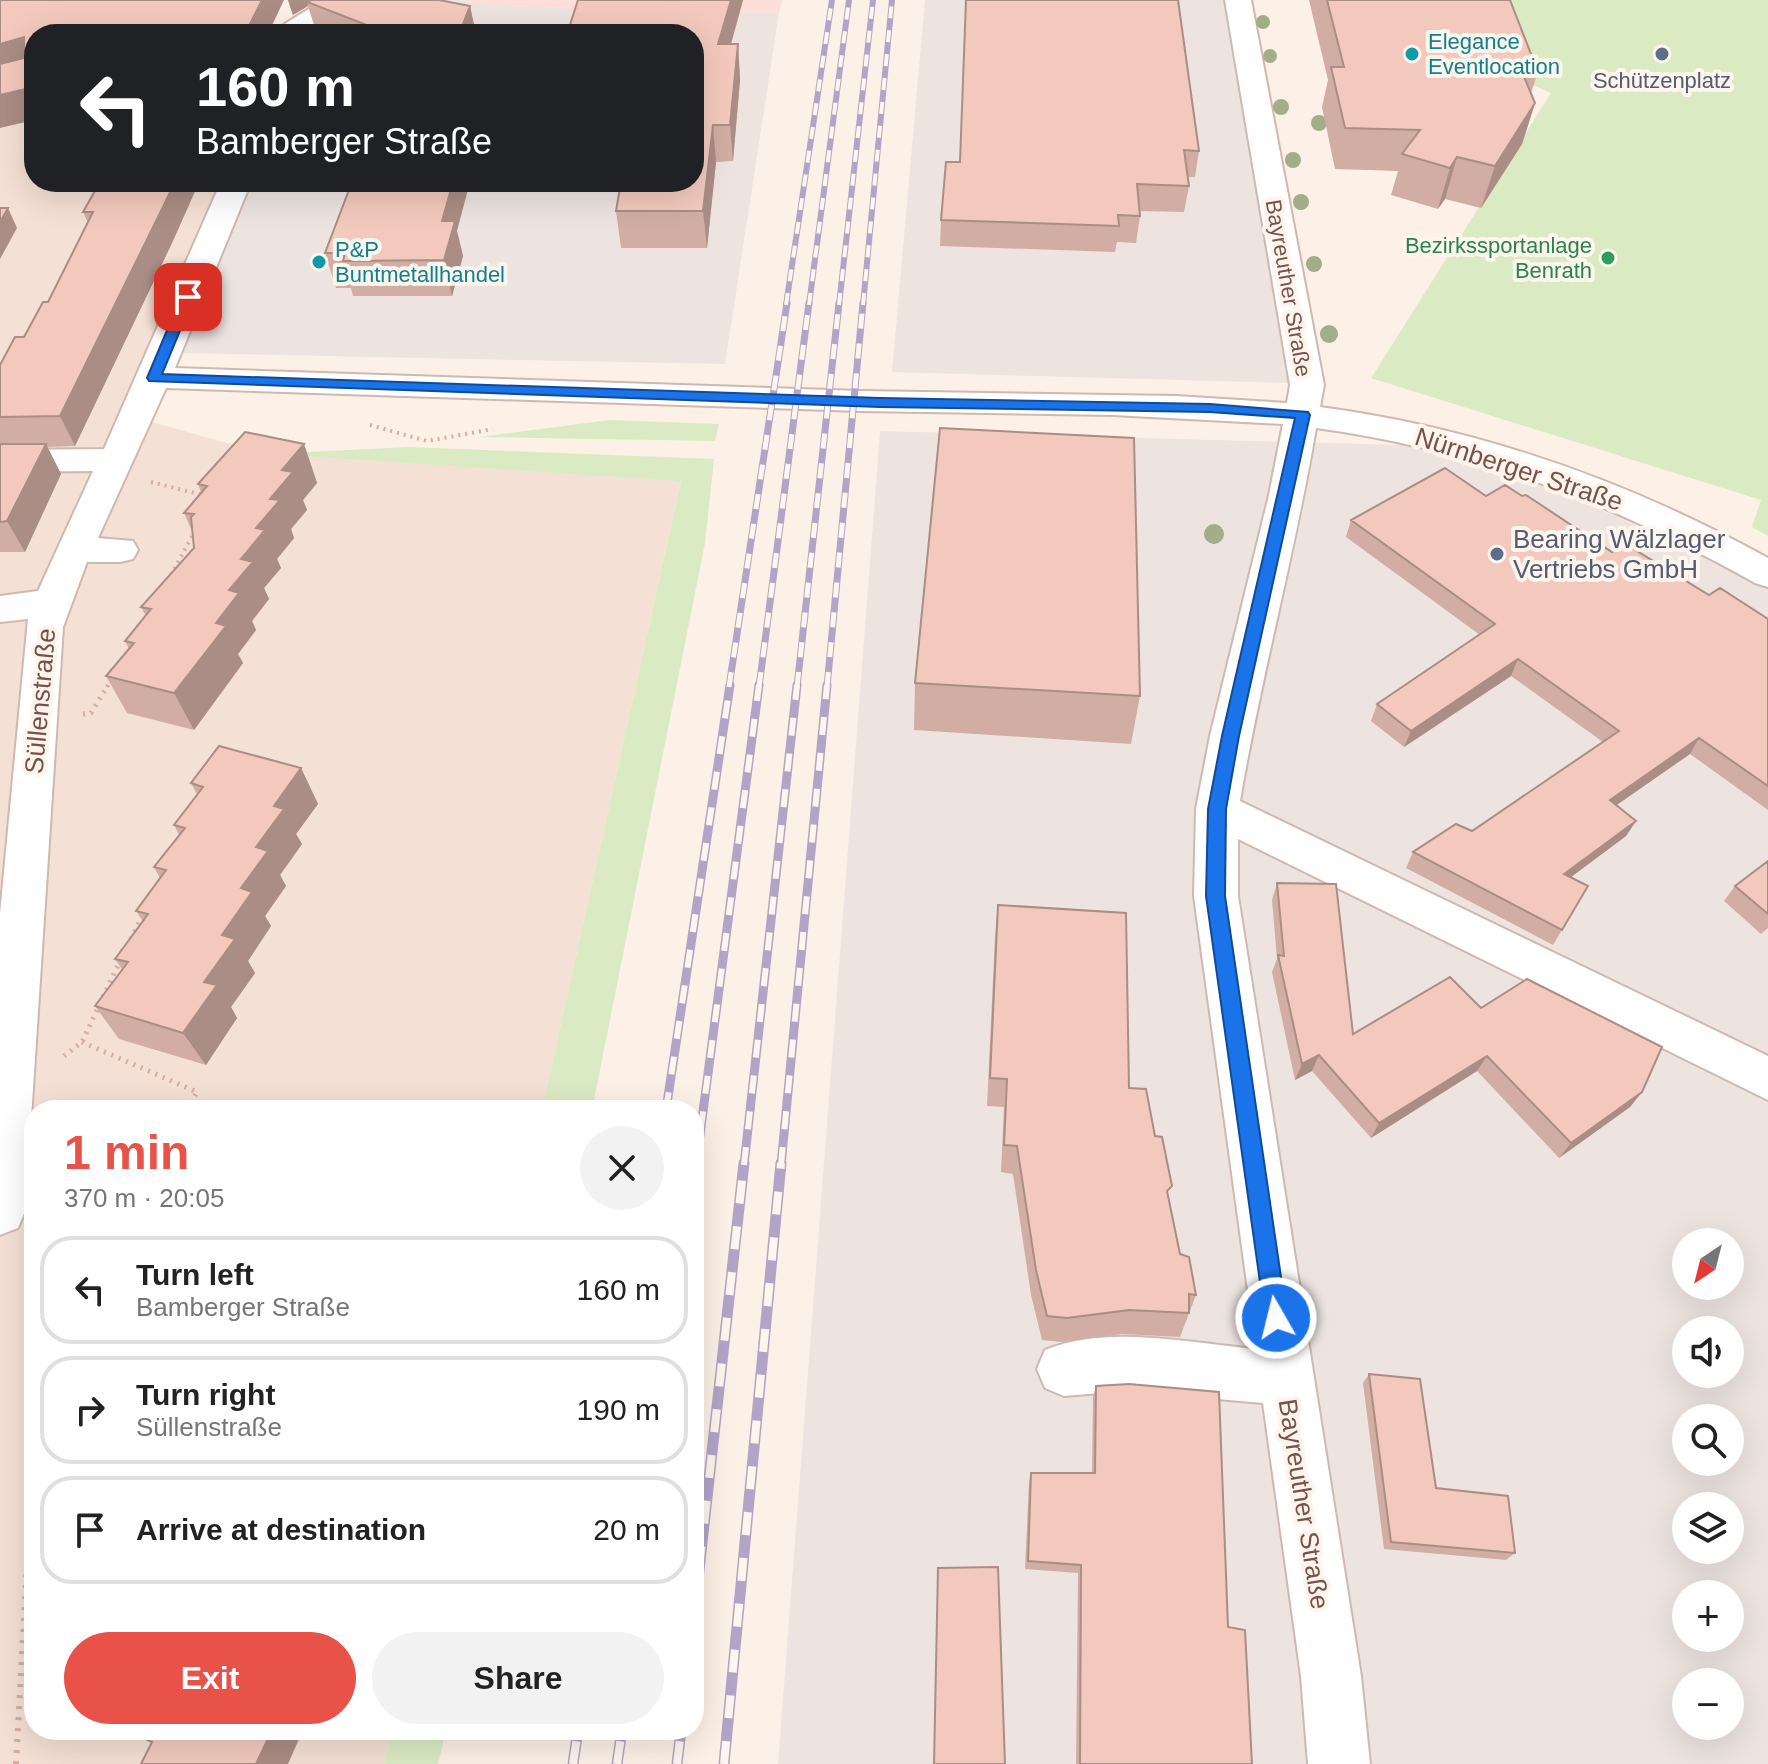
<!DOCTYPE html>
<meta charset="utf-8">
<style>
:root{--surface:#fff;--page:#f2f2f2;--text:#222;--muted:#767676;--line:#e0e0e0;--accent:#e85249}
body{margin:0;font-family:Helvetica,sans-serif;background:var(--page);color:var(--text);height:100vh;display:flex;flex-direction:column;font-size:30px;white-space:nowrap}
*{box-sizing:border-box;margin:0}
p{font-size:26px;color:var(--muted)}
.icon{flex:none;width:44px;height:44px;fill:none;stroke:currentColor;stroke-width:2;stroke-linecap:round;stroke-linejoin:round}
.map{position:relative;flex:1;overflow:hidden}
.panel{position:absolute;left:24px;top:1100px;width:680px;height:640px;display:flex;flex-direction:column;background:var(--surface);border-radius:32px;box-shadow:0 8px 32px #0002}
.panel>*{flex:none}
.top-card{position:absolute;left:24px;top:24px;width:680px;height:168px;border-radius:32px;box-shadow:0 8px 32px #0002;background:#202124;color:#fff;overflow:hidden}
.needle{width:52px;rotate:215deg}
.buttons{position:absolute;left:1672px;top:1228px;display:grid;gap:16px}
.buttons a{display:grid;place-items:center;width:72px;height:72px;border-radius:50%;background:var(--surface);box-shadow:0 8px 32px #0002;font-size:40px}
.pin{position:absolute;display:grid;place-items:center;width:68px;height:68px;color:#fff;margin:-34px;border-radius:16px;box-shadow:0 4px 12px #0006}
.me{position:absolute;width:88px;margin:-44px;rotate:352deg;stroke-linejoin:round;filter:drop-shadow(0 0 6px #0008)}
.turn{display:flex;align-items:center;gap:28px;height:168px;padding:0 40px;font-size:36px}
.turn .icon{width:104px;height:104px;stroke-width:2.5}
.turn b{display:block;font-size:56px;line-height:68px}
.round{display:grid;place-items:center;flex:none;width:84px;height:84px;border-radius:42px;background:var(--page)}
.summary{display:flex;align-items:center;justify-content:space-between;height:136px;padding:0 40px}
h1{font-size:48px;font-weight:700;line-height:60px;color:var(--accent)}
.button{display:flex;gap:16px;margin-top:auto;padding:16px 40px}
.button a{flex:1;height:92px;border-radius:48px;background:var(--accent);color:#fff;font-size:32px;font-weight:700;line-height:92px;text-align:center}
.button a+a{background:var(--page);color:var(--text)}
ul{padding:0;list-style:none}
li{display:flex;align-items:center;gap:24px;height:108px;margin:0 16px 12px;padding:0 24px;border:4px solid var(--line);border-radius:32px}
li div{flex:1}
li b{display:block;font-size:30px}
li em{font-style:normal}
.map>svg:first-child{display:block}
</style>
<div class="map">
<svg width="1768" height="1764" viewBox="0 0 1768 1764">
<rect width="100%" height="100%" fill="#fdf0e6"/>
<path fill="#f4e0d4" d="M34,80v102h193l-100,233 139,39 415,26 -139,630h-508v620h358l-8,34h-384v-1674z"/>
<path fill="#fdded9" d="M460,0h322l-3,13 -284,-7z"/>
<path fill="#ede4e0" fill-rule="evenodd" d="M352,0h108l35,6 284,7 -54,351 -546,-11 72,-171h443v-148h-256z
M925,0h302l63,383 -398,-11z
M880,431l523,14 98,25 117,47 150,71v1176h-990zM1686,1242h44v44h-44zM1686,1330h44v44h-44zM1686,1418h44v44h-44zM1686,1506h44v44h-44zM1686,1594h44v44h-44zM1686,1682h44v44h-44z"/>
<path fill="#daebc4" d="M1346,0h422v536l-16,-9 9,-27 -390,-122 180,-285z
M609,420l110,4 -4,17 -236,-4z
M409,447l305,12 -9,84 -113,567h-50l139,-629 -415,-27z
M392,1730h54l-8,34h-54z"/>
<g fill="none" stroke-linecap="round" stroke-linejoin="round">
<defs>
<path id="minor" d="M324,0h29l-46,34h-34c6,-9 39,-26 51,-34z
M1225,0h26l73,385 -4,22c159,21 308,74 448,151v29l-13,-4c-138,-78 -281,-134 -439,-155 -21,125 -55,248 -76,373l528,255v44l-530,-261v57l123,780 9,88h-62l-7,-88 -38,-273 -138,-12 -61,5 -19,-8 -8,-19 8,-19c63,-26 144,-7 211,-1l-62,-453 2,-87 14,-73 59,-241 14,-71 -170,-9 -252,-4 -695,-23 -68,150 35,3 5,9 -5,9 -13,3h-33l-24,65 -38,584 -7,17 -18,7v-321l28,-295 -28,3v-26l38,-5 55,-120 -93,1v-22l104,-1 117,-267h30l-76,186 686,23 315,5 111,7 3,-18z"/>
</defs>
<use href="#minor" stroke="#d1b8ae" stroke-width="4"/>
<path stroke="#d8aca0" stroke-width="4" stroke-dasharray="2 5" stroke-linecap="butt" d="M370,425l57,16 66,-12
M151,482l52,13
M171,575l24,-44
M107,687l6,-10"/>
<path stroke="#d8aca0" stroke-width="5" stroke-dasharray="2 6" stroke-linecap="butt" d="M83,714l8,-1 17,-28
M131,939l13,-27
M103,997l18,-38
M82,1042l115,50 -10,18
M64,1056l18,-14 17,-36"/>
<path stroke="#d8aca0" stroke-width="6" stroke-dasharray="3 8" stroke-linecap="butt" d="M16,1764l18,-326"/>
<use href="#minor" fill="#fff" fill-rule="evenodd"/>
<defs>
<path id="rail-far3" d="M786,305l46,-305
M809,305l40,-305
M839,305l34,-305
M863,305l29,-305"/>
<path id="rail-far2" d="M729,687l58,-384
M759,687l50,-384
M797,687l42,-384
M827,687l36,-384"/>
<path id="rail-far1" d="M666,1110l64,-425
M696,1165l63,-480
M744,1165l53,-480
M781,1165l46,-480"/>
<path id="rail" d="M694,1177l2,-14
M694,1615l50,-452
M573,1764l5,-34
M617,1764l5,-34
M677,1764l4,-34
M724,1764l57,-601"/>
</defs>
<use href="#rail-far3" stroke="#b1a4c7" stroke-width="6"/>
<use href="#rail-far2" stroke="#b1a4c7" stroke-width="7"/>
<use href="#rail-far1" stroke="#b1a4c7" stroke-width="9"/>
<use href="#rail" stroke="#b1a4c7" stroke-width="11"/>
<use href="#rail-far3" stroke="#fff5ec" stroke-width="4" stroke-dasharray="12" stroke-linecap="butt"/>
<use href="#rail-far2" stroke="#fff5ec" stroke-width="5" stroke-dasharray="15" stroke-linecap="butt"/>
<use href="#rail-far1" stroke="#fff5ec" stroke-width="6" stroke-dasharray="18" stroke-linecap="butt"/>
<use href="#rail" stroke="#fff5ec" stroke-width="8" stroke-dasharray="23" stroke-linecap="butt"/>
</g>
<g fill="#a2ad8a">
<circle cx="1263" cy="22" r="7"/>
<circle cx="1270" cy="56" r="7"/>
<circle cx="1281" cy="107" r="8"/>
<circle cx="1319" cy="123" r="8"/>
<circle cx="1293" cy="160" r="8"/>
<circle cx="1301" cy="202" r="8"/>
<circle cx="1314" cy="264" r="8"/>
<circle cx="1329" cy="334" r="9"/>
<circle cx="1214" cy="534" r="10"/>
</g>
<path fill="#d1ada3" d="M288,0l182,6 6,28h-154l-6,-3 -8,-25 -15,9z
M578,0h165l-12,44h7l2,36 -7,81 -17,1 -9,86h-86l-5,-37 78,-177z
M1178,0l21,151 -4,26h-8l2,9 -5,26 -45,-1 1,5 -4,27 -19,-1 -2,10 -175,-6 1,-26 19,-58z
M1309,0h201l28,72 -7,21 4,10 -13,41 -41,64 -36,-9 -7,10 -47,-14 7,-24 -63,-2 -13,-62 6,-27z
M195,186l1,3 -24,54 -97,203 -28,1 14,27 -36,78h-25v-187l24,-28 24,-35 40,-79 -5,-11z
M457,231l6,25 -11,40h-99l-2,-8h-15l-11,-35z
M304,444l13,39 -14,17 4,10 -16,19 3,9 -17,21 4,9 -17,20 5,11 -17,22 4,9 -18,24 5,9 -49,67 -67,-17 -21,-37 23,-27 -4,-8 21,-25 -5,-9 53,-59 -2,-17 -8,-18 17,-21 -3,-8z
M1486,496l223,99 59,24v191l-78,-56 -74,51 20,16 -10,15 -55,41 17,9 -35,59 -147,-77 7,-16 59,-21 131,-89 -92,-66 -107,71 -33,-26 6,-17 103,-69 -134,-98 5,-17z
M915,683l225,13 -9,48 -217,-14z
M301,768l17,36 -22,30 6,10 -22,31 6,11 -21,30 6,10 -23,35 7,12 -24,34 6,11 -31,47 -87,-26 -24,-33 27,-37 -7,-10 28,-38 -7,-10 24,-33 -6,-11 25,-32 -5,-10 23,-31 -6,-11z
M1768,861v67l-7,6 -37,-33 11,-15z
M1277,883l76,151 128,-26 161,84 -12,15 -71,51 -82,-87 -106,67 -59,-67 -17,9 -23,-108 5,-13 -5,-59z
M998,905l131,183 39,111 12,55 16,41 -16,42 -58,-3 -61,8 -19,-2 -11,-45 -18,-121 -12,-2 3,-65 -17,-1 8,-170z
M1369,1374l67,114 79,65 -9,7 -122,-11 -21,-166z
M1096,1386l132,241 24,137h-176l2,-191 -53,-4 4,-87 2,-9h61l1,-76z
M938,1568l67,196h-71z"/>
<path fill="#aa8d84" d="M262,0h22l-16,34h-23z
M288,0h22l1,4 -4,-2 1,4 -15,9z
M731,0h12l-22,80 -3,-36z
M470,6l6,28h-17z
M24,37l10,24 -34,15v-32z
M738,44l2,36 -7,81 -3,-36z
M34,87v33l-34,8v-33z
M1535,103l-13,41 -41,64 14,-42z
M713,125l3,37 -9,86 -4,-37z
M1457,157l-12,42 -7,10 12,-41z
M175,182h22l-2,4 1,3 -24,54 -97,203 -15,-30z
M453,182h17l-13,49 6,25 -11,40 -8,-36 -2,-39z
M8,208l9,20 -17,31v-37z
M46,444l15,30 -36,78 -18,-31z
M304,444l13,39 -14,17 4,10 -16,19 3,9 -17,21 4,9 -17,20 5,11 -17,22 4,9 -18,24 5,9 -49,67 -20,-37 42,-70 13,-33 12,-31 29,-60 12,-29z
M1518,659l-7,17 -107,71 7,-16z
M1699,738l-9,16 -89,62 9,-16z
M301,768l17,36 -22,30 6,10 -22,31 6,11 -21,30 6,10 -23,35 7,12 -24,34 6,11 -31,47 -23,-32 91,-227z
M1636,821l-10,15 -71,53 9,-15z
M1319,1055l-7,16 -17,9 7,-16z
M1487,1056l-10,15 -106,67 8,-15z
M1642,1092l-12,15 -71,51 12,-15z
M272,1730h31l-15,34h-32z"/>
<path fill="#f3c9bd" stroke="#aa8d84" stroke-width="2" d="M0,0h262l-17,34h-211v53l-34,8v-31l24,-6v-21l-24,7z
M311,0h128l31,6 -11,28h-69l-83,-32z
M578,0h153l-13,44h20l-8,81h-17l-10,86h-87l5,-29h73v-148h-127z
M966,0h212l21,151 -15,-1 5,36 -52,-2 3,32 -22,-1 1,11 -178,-6 5,-58h14z
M1327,0h183l28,72h-16l13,31 -40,63 -38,-9 -7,11 -48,-14 18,-24 -75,-2 -14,-61h13z
M100,182h75l-15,31 -100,203 -60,1v-52l15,-28h9l19,-35h5l45,-90h-10z
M352,182h101l-11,39h13l-11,39 -101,1 2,-8h-20z
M0,208h8l-8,14z
M940,428l194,10 6,258 -225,-13z
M245,432l59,12 -22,26 11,2 -23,27 10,1 -24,28 9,2 -24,29 12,3 -24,28 10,3 -23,30 10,3 -52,67 -68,-17 28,-33 -9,-2 26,-32 -10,-2 53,-59 -3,-31 3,-3 -10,-1 23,-27 -9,-2z
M0,444h46l-39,77 -7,1z
M1445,468l41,28 19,-11 17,11 4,-1 86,57 15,-7 82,50 11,-7 48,31v167l-69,-48 -89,62 26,21 -72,53 24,12 -26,44 -149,-78 43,-28 16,7 147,-100 -101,-72 -107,72 -34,-27 118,-80 -144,-104z
M219,746l82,22 -27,38 10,3 -28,38 12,4 -27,37 11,4 -30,43 13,4 -31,43 13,3 -34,48 -88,-27 33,-44 -13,-3 33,-45 -12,-3 30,-41 -12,-3 31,-39 -11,-3 29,-38 -12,-4z
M1768,861v53l-33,-28z
M1277,883l59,1 17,150 97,-57 31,31 46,-29 135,68 -20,45 -71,51 -84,-87 -108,67 -60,-68 -17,9 -24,-109 6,1z
M998,905l128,8 3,175 17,1 9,47 7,1 10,49 -5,5 13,63 9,3 7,38 -7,-1v19l-60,-3 -62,8 -20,-2 -11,-46 -19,-124 -13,-1 3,-66 -17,-1z
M1369,1374l51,5 16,109 72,8 7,57 -124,-11z
M1129,1384l90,8 9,235 17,3 7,134h-172l1,-199 -53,-4 3,-88h64l1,-87z
M998,1567l7,197h-71l4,-196z
M133,1730h139l-16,34h-115l11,-22 -20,-9z"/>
<path fill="#1a73e8" stroke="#114b97" stroke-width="2" d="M188,293l6,4 -32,77 718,24 330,6 98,8 2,3 -71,321 -13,73 -1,87 62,422 -3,8 -8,3 -8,-3 -3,-8 -59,-422 2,-87 14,-73 73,-318 -85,-6 -330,-5 -731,-26 -2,-3 34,-81z"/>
<g fill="#0f9aa8" stroke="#fff5ec" stroke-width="3">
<circle cx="1412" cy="54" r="8"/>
<circle cx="319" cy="262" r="8"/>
</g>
<g fill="#5c6f8a" stroke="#fff5ec" stroke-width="3">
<circle cx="1662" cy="54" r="8"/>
<circle cx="1497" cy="554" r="8"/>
</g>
<circle fill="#2e9e5b" stroke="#fff5ec" stroke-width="3" cx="1608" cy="258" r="8"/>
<g text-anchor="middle" stroke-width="8" stroke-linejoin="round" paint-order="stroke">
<g font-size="22" fill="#0d838f" stroke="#fff5ec" text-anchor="start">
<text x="1428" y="49">Elegance<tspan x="1428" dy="25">Eventlocation</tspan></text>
<text x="335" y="257">P&amp;P<tspan x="335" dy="25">Buntmetallhandel</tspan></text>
</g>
<g font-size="22" fill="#4e5e75" stroke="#fff5ec">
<text x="1662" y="88">Schützenplatz</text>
</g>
<g font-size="22" fill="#27864d" stroke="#fff5ec" text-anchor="end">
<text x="1592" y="253">Bezirkssportanlage<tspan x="1592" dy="25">Benrath</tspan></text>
</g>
<g font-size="22" fill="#76524a" stroke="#fff5ec">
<text transform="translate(1289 288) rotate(80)" y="8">Bayreuther Straße</text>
</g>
<g font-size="26" fill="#76524a" stroke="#fff5ec">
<text transform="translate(1519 469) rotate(18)" y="9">Nürnberger Straße</text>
<text transform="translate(40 701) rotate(-85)" y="9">Süllenstraße</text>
<text transform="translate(1304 1504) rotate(81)" y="9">Bayreuther Straße</text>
</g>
<g font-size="26" fill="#4e5e75" stroke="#fff5ec" text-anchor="start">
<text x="1513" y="548">Bearing Wälzlager<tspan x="1513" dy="30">Vertriebs GmbH</tspan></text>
</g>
</g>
</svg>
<div class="buttons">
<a><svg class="needle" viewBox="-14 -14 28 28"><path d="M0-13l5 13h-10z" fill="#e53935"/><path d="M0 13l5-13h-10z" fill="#767676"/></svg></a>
<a><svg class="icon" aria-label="sound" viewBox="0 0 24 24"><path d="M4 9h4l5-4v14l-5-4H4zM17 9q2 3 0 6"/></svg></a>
<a><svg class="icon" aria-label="search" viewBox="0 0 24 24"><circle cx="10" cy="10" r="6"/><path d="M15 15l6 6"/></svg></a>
<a><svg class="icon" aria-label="layers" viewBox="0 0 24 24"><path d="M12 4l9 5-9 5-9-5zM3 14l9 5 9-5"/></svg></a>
<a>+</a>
<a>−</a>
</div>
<div class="pin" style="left:188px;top:297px;background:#d93025"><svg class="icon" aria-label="arrive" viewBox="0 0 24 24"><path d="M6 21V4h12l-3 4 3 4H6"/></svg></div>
<svg class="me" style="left:1276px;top:1318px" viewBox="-20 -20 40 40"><circle r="17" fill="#1a73e8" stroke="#fff" stroke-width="3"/><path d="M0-11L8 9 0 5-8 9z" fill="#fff"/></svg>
<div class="top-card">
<div class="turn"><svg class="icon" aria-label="left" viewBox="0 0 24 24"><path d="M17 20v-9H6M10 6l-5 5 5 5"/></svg><div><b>160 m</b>Bamberger Straße</div></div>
</div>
<section class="panel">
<div class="summary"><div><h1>1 min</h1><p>370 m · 20:05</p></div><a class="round"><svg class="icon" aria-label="close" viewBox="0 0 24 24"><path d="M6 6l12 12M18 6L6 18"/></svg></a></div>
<ul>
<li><svg class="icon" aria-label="left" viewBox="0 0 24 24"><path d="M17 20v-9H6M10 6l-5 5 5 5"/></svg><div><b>Turn left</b><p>Bamberger Straße</p></div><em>160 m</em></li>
<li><svg class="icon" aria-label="right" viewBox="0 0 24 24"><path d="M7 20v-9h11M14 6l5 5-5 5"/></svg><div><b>Turn right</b><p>Süllenstraße</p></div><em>190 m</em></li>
<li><svg class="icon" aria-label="arrive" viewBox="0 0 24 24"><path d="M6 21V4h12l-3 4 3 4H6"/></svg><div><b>Arrive at destination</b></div><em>20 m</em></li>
</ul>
<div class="button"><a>Exit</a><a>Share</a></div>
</section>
</div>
